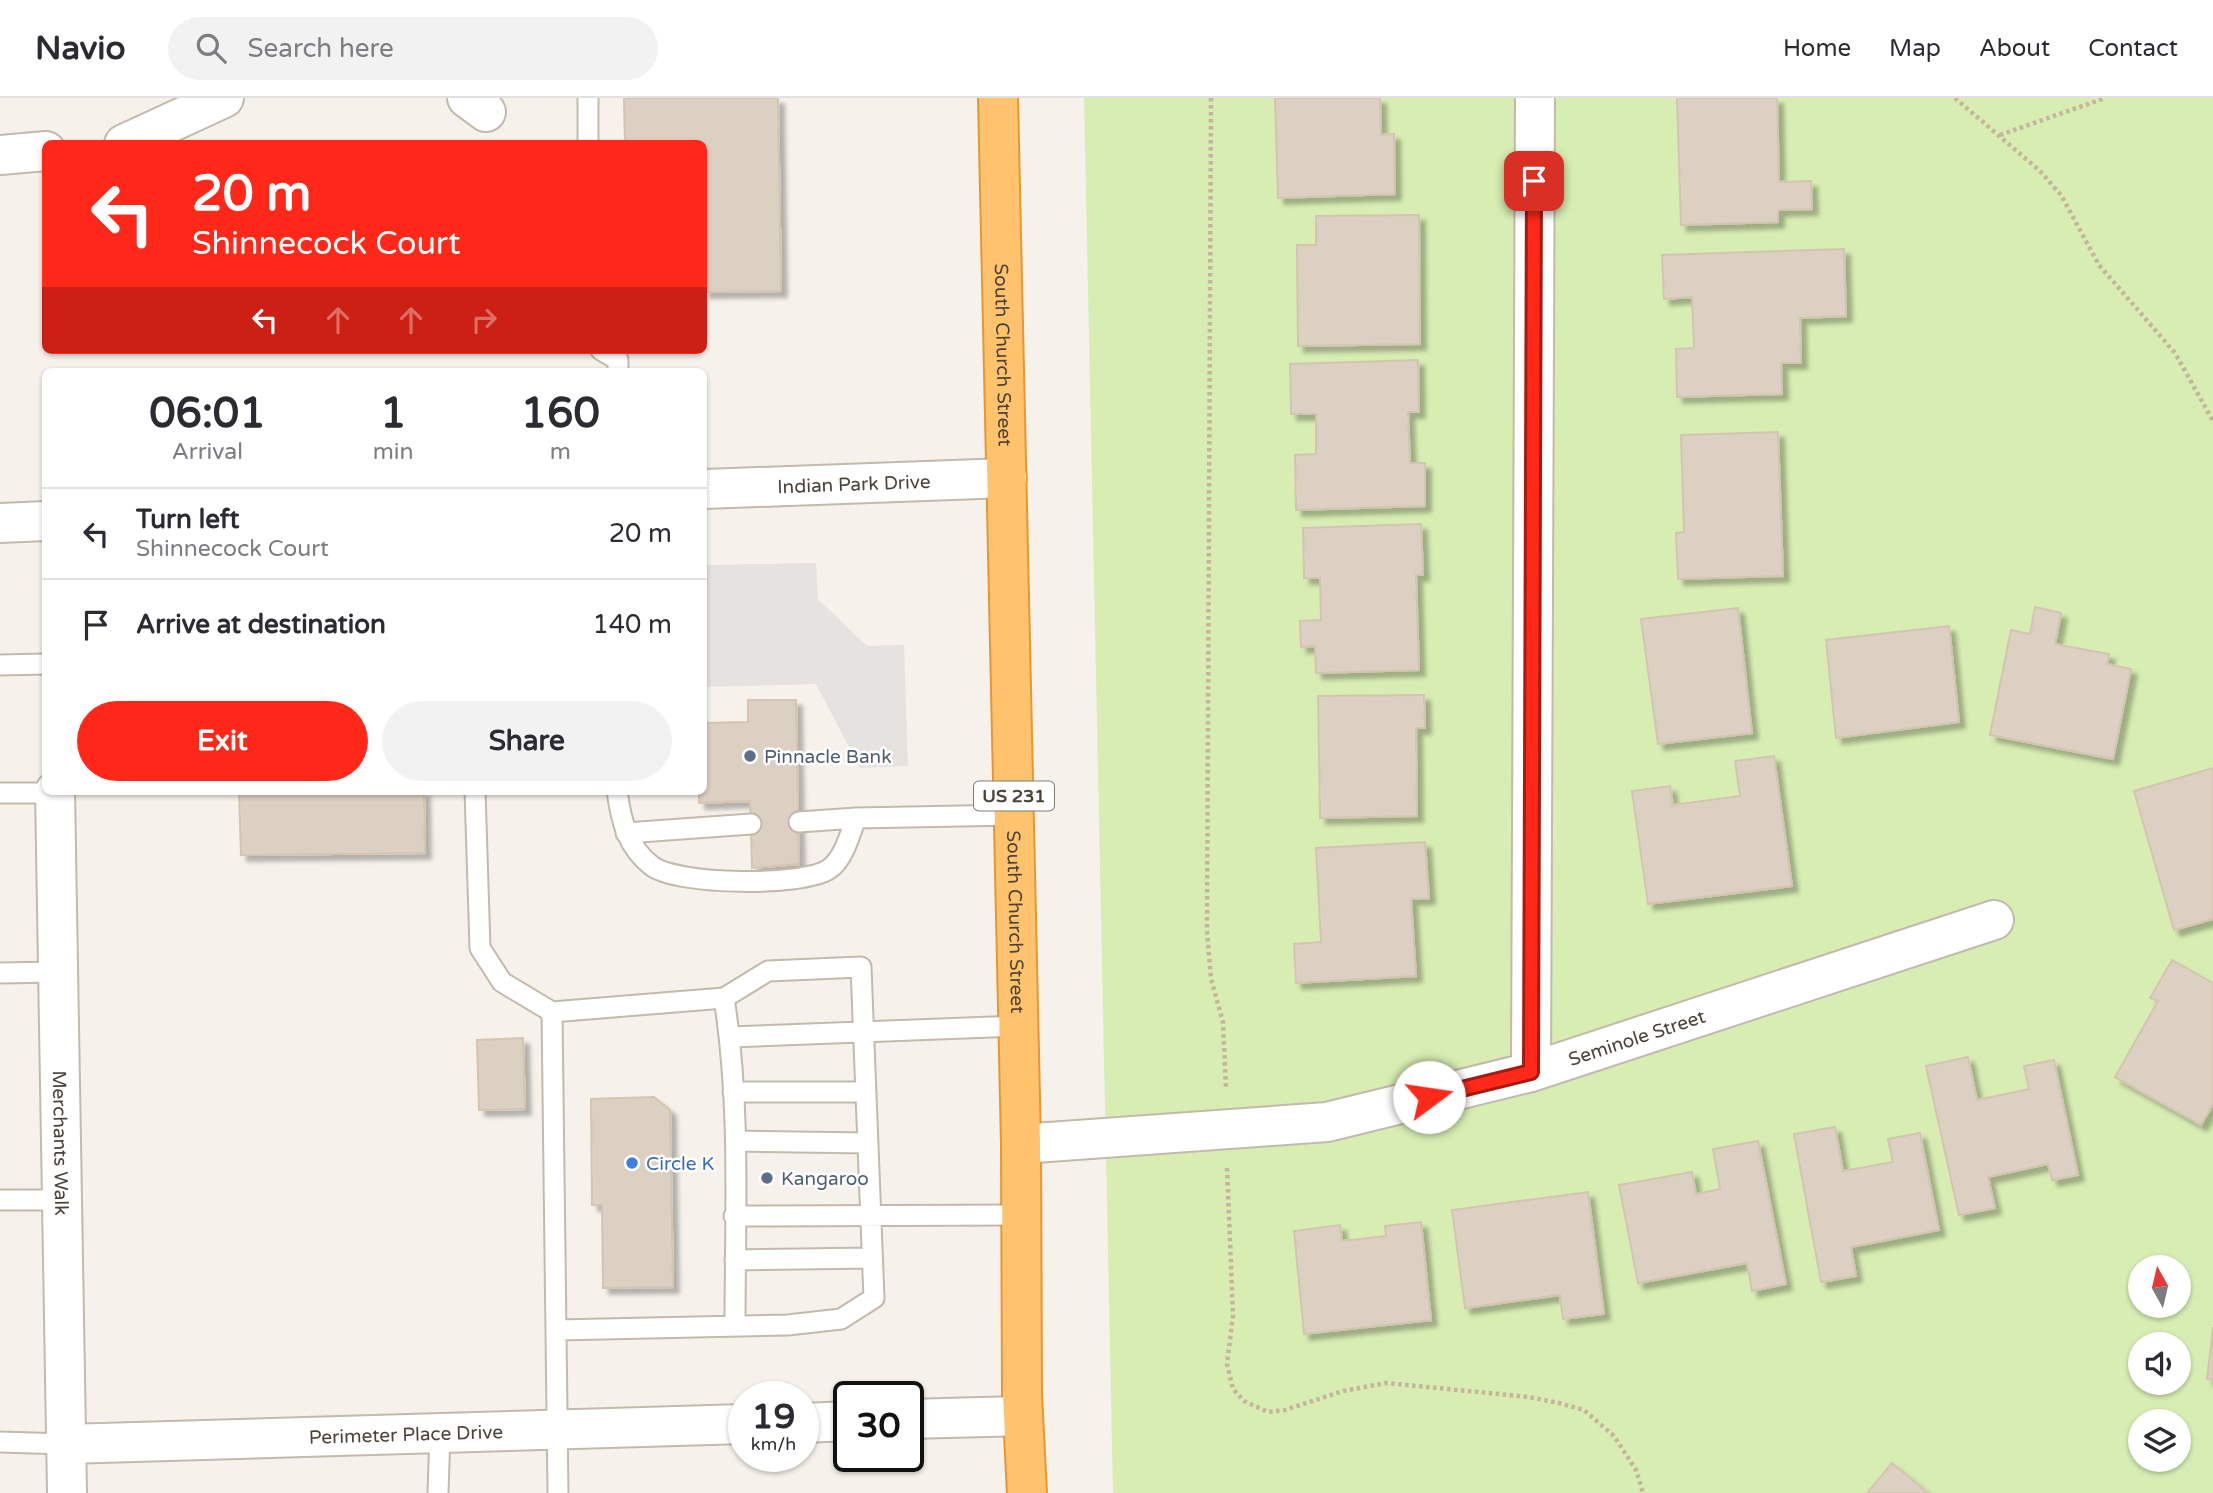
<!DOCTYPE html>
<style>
:root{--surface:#fff;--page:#f2f2f3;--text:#2b2b33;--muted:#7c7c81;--line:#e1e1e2;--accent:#ff2819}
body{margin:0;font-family:"Varela Round",sans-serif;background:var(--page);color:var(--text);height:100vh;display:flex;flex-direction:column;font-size:26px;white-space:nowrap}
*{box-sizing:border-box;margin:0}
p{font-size:23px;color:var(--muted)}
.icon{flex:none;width:38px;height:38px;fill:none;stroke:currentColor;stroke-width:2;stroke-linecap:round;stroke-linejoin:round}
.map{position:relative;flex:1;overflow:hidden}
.panel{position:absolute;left:42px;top:270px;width:665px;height:427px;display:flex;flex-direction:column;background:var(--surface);border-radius:10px;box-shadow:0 2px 5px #0004}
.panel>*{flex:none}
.top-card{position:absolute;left:42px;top:42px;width:665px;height:214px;border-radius:10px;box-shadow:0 2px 5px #0004;background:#ff2819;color:#fff;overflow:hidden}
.needle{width:46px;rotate:352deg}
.buttons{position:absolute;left:2128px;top:1157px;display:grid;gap:14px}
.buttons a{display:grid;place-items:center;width:63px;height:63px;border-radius:50%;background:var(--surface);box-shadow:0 2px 5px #0004;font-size:35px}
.speed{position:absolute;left:728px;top:1283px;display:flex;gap:14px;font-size:35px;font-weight:700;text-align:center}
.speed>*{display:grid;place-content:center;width:91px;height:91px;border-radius:50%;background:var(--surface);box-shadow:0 2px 5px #0004;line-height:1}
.speed small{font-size:18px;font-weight:400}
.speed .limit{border:4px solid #111;border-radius:10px;background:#fff;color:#111}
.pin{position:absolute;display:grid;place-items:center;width:60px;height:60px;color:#fff;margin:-30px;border-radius:14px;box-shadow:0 4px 10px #0006}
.me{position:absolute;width:77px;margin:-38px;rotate:76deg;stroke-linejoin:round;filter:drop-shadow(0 0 5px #0008)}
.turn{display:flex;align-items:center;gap:24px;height:147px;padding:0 35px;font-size:32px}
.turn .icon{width:91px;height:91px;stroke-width:2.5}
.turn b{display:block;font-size:49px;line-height:60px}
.lanes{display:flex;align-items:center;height:66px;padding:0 35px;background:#0003;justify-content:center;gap:35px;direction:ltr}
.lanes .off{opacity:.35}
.eta{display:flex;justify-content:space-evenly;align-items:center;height:119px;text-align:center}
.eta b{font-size:42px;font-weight:700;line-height:49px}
.cta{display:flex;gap:14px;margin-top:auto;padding:14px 35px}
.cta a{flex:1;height:80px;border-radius:42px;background:var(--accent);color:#fff;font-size:28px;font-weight:700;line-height:80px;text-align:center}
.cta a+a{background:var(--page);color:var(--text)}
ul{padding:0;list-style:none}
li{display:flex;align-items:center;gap:21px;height:91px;padding:0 35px;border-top:2px solid var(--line)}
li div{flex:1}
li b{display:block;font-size:26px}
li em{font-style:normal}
header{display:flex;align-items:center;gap:42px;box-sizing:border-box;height:98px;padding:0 35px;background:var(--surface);border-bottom:2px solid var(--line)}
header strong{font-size:33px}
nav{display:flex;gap:38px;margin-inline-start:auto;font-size:24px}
.search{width:490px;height:63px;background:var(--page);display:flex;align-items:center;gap:18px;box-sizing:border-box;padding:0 24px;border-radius:38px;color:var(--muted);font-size:26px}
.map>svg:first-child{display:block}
</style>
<header>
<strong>Navio</strong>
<div class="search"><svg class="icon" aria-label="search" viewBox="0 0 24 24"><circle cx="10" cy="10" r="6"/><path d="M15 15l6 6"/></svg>Search here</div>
<nav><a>Home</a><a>Map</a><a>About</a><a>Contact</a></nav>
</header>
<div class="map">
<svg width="2213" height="1395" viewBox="0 0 2213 1395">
<defs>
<filter id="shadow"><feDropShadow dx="6" dy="6" stdDeviation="2" flood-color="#0004"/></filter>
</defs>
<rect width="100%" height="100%" fill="#f6f2eb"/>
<path fill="#d7edb2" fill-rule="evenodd" d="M1084,0h1129v1395h-1100zM2140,1169h39v39h-39zM2140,1246h39v38h-39zM2140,1323h39v39h-39z"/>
<path fill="#e5e2df" d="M816,465l2,36 49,47 37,-1 4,121 -48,2 -44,-84 -112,3v-122z"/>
<path fill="#dcd0c2" stroke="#d4c4b2" stroke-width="2" filter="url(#shadow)" d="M624,0h154l3,193 -77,1v-148h-79z
M1275,0h105l1,37 13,-1 1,60 -117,4z
M1677,0h100l2,84 32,-1 1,28 -34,1v12l-97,3z
M1419,117l1,129 -122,2 -1,-101h19v-29z
M1844,151l2,67 -46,2 1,45h-20l1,31 -105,3 -1,-48 18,-1 -2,-51 -28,2 -2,-44z
M1418,262l1,52h-11l2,51h15v43l-129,4 -1,-55 21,-1v-40h-25l-1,-50z
M1778,334l5,144 -105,3 -2,-46 8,-1 -3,-97z
M1421,426l2,51h-7l3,95 -103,3 -1,-27 -14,1 -1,-26 21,-1 -1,-42h-16l-1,-50z
M2035,509l26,6 -6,31 54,10 -2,10 24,5 -18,90 -123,-24 21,-105 19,4z
M1738,510l14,125 -94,11 -17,-125z
M1949,528l10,96 -123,16 -10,-98z
M1424,597l1,33h-9l1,88 -97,2 -2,-122z
M748,602h48l3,164 -47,4 -2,-67 -51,2v-12h5v-68l44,-1z
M1774,658l18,130 -144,18 -16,-113 38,-5 3,19 67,-9 -5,-35z
M2213,670v151l-39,11 -40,-139z
M239,693h185l1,62 -184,2z
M1425,744l4,56 -18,1 5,77 -120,7 -2,-39 27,-2 -5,-94z
M2172,862l41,23v121l-12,21 -86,-48 43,-76 -8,-3z
M523,940l2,71 -46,1 -2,-70z
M1968,959l9,43 52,-11 -5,-23 30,-6 24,115 -26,5 -4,-16 -60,13 7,31 -36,7 -33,-149z
M654,999l16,13 3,177 -70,1 -1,-83h-10l-1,-106z
M1835,1029l8,44 50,-9 -5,-23 32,-6 19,97 -88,17 5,29 -35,6 -27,-148z
M1758,1043l28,143 -34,7 -5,-28 -109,20 -19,-98 73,-13 4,22 24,-5 -7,-40z
M1588,1094l16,122 -41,5 -3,-24 -95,13 -13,-98z
M1421,1124l10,98 -127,14 -10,-103 46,-6 2,16 44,-5 -1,-10z
M2213,1229v53l-6,-1z
M1892,1365l36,30h-61z"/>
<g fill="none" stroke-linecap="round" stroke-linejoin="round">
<defs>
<path id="lane" d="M588,0v46
M601,252l17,10v11
M0,567l46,-1
M475,693l5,157 22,34 50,30 6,481
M617,693c4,29 10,56 35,75 25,19 151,21 177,3 15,-10 21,-35 27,-51l158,-3
M0,695h55
M799,724l57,-4
M626,735l125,-9
M0,875l57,-1
M724,900c17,108 11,219 11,328
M552,914l172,-14 44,-27 93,-4 13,331 -33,21 -53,6 -231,5
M730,939l289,-11
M733,994h133
M736,1043l132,2
M0,1102h62
M734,1118l287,-1
M735,1162l137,-2
M0,1344l66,2
M438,1395l2,-60"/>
<g id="street">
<path d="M467,0l19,14"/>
<path d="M124,46l100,-46"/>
<path d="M0,57l46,-4"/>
<path id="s1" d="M704,391l303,-11"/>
<path d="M0,425l46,-2"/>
<path id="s2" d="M55,693l12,702"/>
<path d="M1531,974l4,-974"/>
<path id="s3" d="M1021,1046l306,-22 204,-50 463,-152"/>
<path d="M908,1321l115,-3"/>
<path d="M803,1325l46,-2"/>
<path id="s4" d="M66,1346l678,-20"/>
</g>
<g id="highway">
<path id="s5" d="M998,0l23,1046 1,251 5,98"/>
</g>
</defs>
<use href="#lane" stroke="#c3b9ac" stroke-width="23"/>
<use href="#street" stroke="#c3b9ac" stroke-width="42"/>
<use href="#highway" stroke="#e89633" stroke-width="42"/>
<path stroke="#c6b49d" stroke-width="4.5" stroke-dasharray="3.5 3.5" stroke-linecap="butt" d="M1211,0l-4,832 4,49 12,43 3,67
M1955,0l85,73 21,24 38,70 76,88 38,68
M2000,37l105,-37
M1227,1070l6,147 -6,49 6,25 11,12 24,11 17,-2 58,-19 43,-8 143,14 30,6 25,7 30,26 22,34 7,23"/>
<use href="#lane" stroke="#fff" stroke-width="19"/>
<use href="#street" stroke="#fff" stroke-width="38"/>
<use href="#highway" stroke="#ffc26d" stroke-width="38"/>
</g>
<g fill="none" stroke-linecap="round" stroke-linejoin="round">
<defs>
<path id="route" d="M1429,999l102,-25 3,-891"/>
</defs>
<use href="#route" stroke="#a61a10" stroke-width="18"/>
<use href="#route" stroke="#ff2819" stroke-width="12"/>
</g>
<g fill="#5c6f8a" stroke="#fff" stroke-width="2.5">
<circle cx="750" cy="658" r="7"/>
<circle cx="767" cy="1080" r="7"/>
</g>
<circle fill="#3f7fe0" stroke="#fff" stroke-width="2.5" cx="632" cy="1065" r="7"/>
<g text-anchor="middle" stroke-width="5" stroke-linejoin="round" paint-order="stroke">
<rect fill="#fff" stroke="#827b74" stroke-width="2" x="974" y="683.5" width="80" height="29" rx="5"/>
<g font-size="18" font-weight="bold" fill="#4c4238">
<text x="1014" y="704">US 231</text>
</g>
<g font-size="19" fill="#4c4238" stroke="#fff">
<text dy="7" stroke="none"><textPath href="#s5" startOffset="257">South Church Street</textPath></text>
<text dy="7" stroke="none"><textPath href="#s1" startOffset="150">Indian Park Drive</textPath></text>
<text dy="7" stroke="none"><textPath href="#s5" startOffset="824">South Church Street</textPath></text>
<text dy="7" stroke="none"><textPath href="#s3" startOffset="628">Seminole Street</textPath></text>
<text dy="7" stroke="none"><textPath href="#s2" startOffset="352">Merchants Walk</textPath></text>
<text dy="7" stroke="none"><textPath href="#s4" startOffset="340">Perimeter Place Drive</textPath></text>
</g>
<g font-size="19" fill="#4e5e75" stroke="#fff" text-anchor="start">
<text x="764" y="665">Pinnacle Bank</text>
<text x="781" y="1087">Kangaroo</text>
</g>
<g font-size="19" fill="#366cbe" stroke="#fff" text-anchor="start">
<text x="646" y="1072">Circle K</text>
</g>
</g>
</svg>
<div class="buttons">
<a><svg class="needle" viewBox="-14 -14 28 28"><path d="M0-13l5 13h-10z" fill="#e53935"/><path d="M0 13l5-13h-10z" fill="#7c7c81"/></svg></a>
<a><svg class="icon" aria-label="sound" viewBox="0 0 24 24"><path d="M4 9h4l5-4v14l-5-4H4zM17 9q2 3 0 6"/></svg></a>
<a><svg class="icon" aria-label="layers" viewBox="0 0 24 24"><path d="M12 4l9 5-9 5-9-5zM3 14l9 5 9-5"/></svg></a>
</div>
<div class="speed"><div>19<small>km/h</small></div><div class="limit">30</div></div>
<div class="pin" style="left:1534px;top:83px;background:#d93025"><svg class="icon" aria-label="arrive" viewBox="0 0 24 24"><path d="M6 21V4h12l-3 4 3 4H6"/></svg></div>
<svg class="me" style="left:1429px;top:999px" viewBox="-20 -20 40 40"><circle r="19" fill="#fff"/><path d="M0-13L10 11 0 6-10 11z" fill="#ff2819"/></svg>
<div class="top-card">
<div class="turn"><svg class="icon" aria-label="left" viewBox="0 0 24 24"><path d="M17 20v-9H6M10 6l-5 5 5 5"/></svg><div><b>20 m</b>Shinnecock Court</div></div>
<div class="lanes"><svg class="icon" aria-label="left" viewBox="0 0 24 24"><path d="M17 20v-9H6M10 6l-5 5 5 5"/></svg><svg class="icon off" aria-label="ahead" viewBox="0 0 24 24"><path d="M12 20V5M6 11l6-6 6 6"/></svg><svg class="icon off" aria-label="ahead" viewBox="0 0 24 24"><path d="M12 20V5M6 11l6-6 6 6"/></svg><svg class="icon off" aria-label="right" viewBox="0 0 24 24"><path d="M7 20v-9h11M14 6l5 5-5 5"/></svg></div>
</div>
<section class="panel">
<div class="eta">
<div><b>06:01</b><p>Arrival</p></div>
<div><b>1</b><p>min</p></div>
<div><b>160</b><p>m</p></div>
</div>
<ul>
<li><svg class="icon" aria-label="left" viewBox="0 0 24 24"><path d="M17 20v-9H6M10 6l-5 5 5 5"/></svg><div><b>Turn left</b><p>Shinnecock Court</p></div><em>20 m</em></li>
<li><svg class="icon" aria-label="arrive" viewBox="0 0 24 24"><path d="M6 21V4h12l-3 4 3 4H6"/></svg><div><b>Arrive at destination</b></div><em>140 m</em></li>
</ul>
<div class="cta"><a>Exit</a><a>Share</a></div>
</section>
</div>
